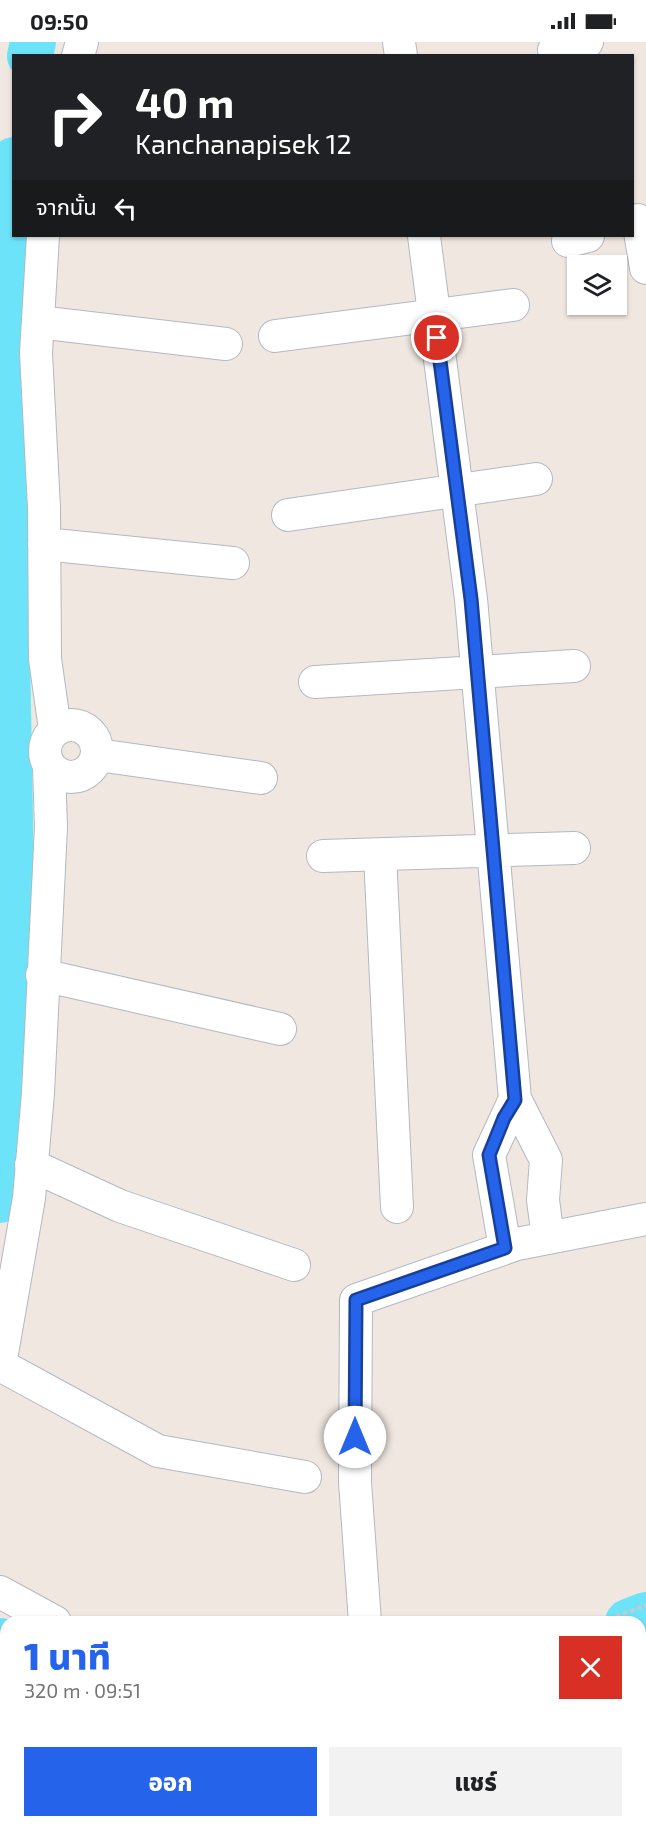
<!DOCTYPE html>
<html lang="th">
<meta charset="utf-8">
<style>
:root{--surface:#fff;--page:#f2f2f2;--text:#202124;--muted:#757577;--accent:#2563eb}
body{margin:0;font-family:"Exo 2","Noto Sans Thai",sans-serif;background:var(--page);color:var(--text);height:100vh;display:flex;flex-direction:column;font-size:22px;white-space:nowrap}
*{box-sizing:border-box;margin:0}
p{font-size:20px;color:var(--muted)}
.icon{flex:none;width:33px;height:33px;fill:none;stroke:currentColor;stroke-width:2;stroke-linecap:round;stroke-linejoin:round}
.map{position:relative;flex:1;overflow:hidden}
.sheet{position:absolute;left:0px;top:1574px;width:646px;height:212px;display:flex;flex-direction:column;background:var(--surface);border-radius:18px 18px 0 0;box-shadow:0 2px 4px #0004}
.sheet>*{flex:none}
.guide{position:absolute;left:12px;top:12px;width:622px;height:183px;border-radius:0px;box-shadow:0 2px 4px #0004;background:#202124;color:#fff;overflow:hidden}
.fabs{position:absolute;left:567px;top:213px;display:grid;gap:12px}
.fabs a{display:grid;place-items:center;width:60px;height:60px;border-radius:0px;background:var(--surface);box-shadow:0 2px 4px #0004;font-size:30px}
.pin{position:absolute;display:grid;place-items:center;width:51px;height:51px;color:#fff;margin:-26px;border:3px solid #fff;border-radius:50%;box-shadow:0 2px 6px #0007}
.me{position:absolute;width:66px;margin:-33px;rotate:0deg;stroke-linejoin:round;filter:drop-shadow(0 0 4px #0008)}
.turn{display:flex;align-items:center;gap:21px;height:126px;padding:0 24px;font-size:27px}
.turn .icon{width:78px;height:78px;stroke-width:2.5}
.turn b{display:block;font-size:42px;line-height:51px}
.then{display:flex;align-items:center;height:57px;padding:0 24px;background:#0003;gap:12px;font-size:22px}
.round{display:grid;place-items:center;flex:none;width:63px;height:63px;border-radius:0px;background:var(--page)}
.headline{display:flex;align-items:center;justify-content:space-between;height:102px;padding:0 24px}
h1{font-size:36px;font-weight:800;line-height:45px;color:var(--accent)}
.action{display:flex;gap:12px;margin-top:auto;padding:12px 24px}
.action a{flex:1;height:69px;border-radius:0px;background:var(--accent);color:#fff;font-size:24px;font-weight:800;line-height:69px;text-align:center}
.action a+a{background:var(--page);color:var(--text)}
.status{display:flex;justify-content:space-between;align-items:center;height:42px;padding:0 30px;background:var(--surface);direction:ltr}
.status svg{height:16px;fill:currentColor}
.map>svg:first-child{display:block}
</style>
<div class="status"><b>09:50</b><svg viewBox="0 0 49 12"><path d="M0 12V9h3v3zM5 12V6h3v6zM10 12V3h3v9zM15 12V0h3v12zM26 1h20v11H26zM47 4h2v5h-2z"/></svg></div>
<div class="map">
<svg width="646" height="1784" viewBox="0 0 646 1784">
<rect width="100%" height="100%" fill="#f0e7e0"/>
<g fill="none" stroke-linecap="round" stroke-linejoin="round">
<path stroke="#6ce3f9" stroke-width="46" d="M30,14l3,-14
M0,1158l12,-267 -6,-339 8,-434
M628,1580l18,-7
M0,1599l6,2"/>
<defs>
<path id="street" d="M399,0l2,14
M554,8l33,-8
M78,14l4,-14
M638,178l8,48
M43,194l-7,117 8,155 1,151 10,70
M424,194l47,363 44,500 31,61 -3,40 5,38
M568,199l20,-5
M38,280l188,22
M275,294l238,-31
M288,473l248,-36
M44,502l189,19
M315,640l259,-16
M45 709a26 26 0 1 1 52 0a26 26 0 1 1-52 0Z
M98,713l163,23
M380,813l17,352
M323,814l251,-8
M42,933l238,54
M31,1123l89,41 174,59
M505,1206l-16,-93 26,-56
M0,1323l29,-167 9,-105 13,-266 -2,-60
M0,1323l158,86 147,26
M0,1550l55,30
M365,1580l-10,-140 1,-182 161,-56 129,-25
M640,1756l6,-5
M334,1784l2,-5
M599,1784l10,-5"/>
</defs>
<use href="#street" stroke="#b4b8c2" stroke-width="34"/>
<path stroke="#c9c9c9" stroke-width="4" stroke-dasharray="4.5 3" stroke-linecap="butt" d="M602,1580l44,-17
M0,1636l6,3"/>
<use href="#street" stroke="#fff" stroke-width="32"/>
</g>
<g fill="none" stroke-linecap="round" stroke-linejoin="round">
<defs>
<path id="route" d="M355,1395l1,-137 149,-52 -16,-93 15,-37 11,-18 -44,-501 -34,-261"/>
</defs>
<use href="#route" stroke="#184099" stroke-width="15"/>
<use href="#route" stroke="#2563eb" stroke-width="10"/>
</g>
</svg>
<div class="fabs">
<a><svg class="icon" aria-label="layers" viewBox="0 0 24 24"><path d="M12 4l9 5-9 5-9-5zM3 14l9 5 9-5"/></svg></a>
</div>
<div class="pin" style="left:437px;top:296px;background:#d93025"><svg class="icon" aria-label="arrive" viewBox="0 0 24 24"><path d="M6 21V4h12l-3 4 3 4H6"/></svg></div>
<svg class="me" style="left:355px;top:1395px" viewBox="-20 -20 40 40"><circle r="19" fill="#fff"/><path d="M0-13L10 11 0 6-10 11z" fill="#2563eb"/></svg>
<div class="guide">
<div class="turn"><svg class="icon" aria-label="right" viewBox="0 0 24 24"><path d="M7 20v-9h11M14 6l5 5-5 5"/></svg><div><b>40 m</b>Kanchanapisek 12</div></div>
<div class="then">จากนั้น<svg class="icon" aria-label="left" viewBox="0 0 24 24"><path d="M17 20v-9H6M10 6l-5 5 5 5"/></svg></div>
</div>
<section class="sheet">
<div class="headline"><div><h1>1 นาที</h1><p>320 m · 09:51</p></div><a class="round" style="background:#d93025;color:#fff"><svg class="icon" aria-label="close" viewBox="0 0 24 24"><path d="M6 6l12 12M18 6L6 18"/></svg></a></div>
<div class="action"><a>ออก</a><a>แชร์</a></div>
</section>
</div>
